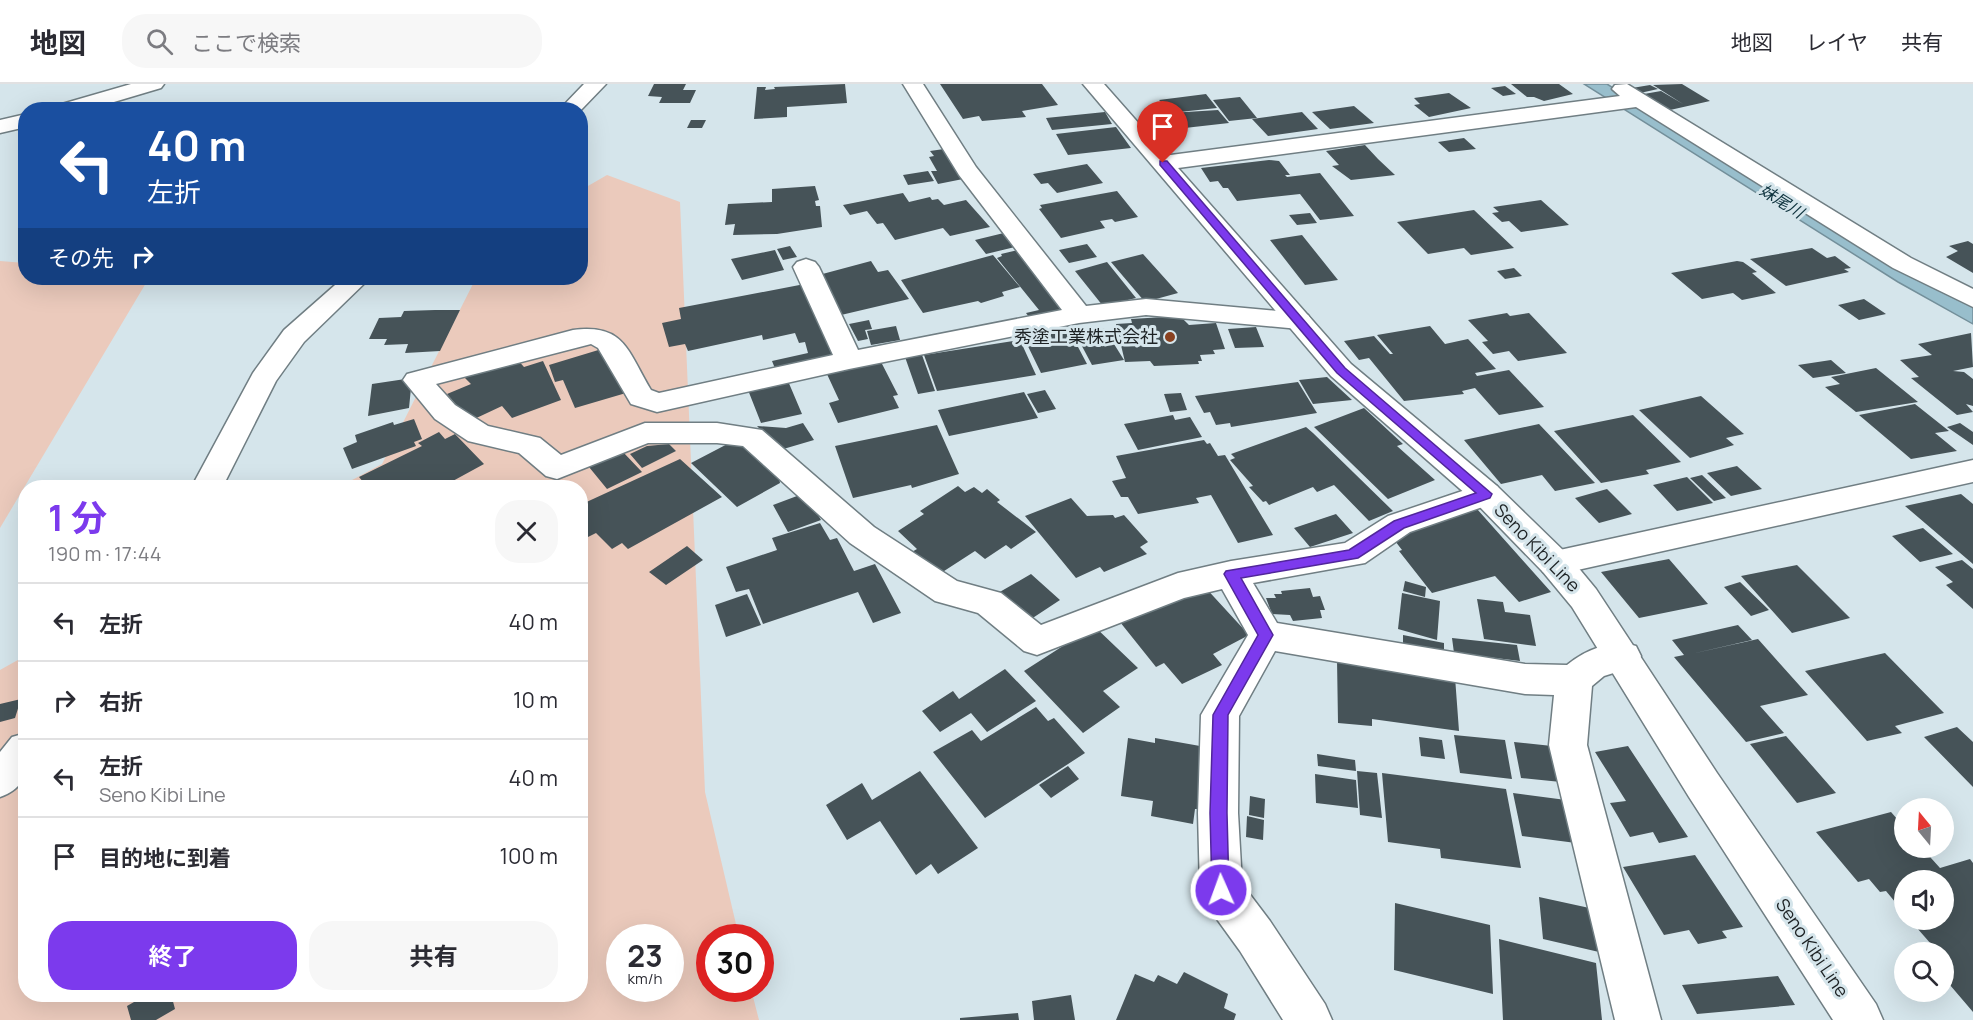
<!DOCTYPE html>
<html lang="ja">
<meta charset="utf-8">
<style>
:root{--surface:#fff;--page:#f7f7f7;--text:#2b2b33;--muted:#7c7c81;--line:#e1e1e2;--accent:#7c3aed}
body{margin:0;font-family:Manrope,"Noto Sans JP",sans-serif;background:var(--page);color:var(--text);height:100vh;display:flex;flex-direction:column;font-size:22px;white-space:nowrap}
*{box-sizing:border-box;margin:0}
p{font-size:20px;color:var(--muted)}
.icon{flex:none;width:33px;height:33px;fill:none;stroke:currentColor;stroke-width:2;stroke-linecap:round;stroke-linejoin:round}
.map{position:relative;flex:1;overflow:hidden}
.drawer{position:absolute;left:18px;top:396px;width:570px;height:522px;display:flex;flex-direction:column;background:var(--surface);border-radius:24px;box-shadow:0 6px 24px #0002}
.drawer>*{flex:none}
.banner{position:absolute;left:18px;top:18px;width:570px;height:183px;border-radius:24px;box-shadow:0 6px 24px #0002;background:#1a4fa0;color:#fff;overflow:hidden}
.needle{width:39px;rotate:342deg}
.controls{position:absolute;left:1894px;top:714px;display:grid;gap:12px}
.controls a{display:grid;place-items:center;width:60px;height:60px;border-radius:50%;background:var(--surface);box-shadow:0 6px 24px #0002;font-size:30px}
.speed{position:absolute;left:606px;top:840px;display:flex;gap:12px;font-size:30px;font-weight:700;text-align:center}
.speed>*{display:grid;place-content:center;width:78px;height:78px;border-radius:50%;background:var(--surface);box-shadow:0 6px 24px #0002;line-height:1}
.speed small{font-size:15px;font-weight:400}
.speed .limit{border:9px solid #d22;background:#fff;color:#111}
.pin{position:absolute;display:grid;place-items:center;width:51px;height:51px;color:#fff;margin:-62px -26px;border-radius:50% 50% 50% 0;rotate:-45deg;box-shadow:0 0 6px #0007}
.pin .icon{rotate:45deg}
.me{position:absolute;width:66px;margin:-33px;rotate:358deg;stroke-linejoin:round;filter:drop-shadow(0 0 4px #0008)}
.turn{display:flex;align-items:center;gap:21px;height:126px;padding:0 30px;font-size:27px}
.turn .icon{width:78px;height:78px;stroke-width:2.5}
.turn b{display:block;font-size:42px;line-height:51px}
.then{display:flex;align-items:center;height:57px;padding:0 30px;background:#0003;gap:12px;font-size:22px}
.round{display:grid;place-items:center;flex:none;width:63px;height:63px;border-radius:24px;background:var(--page)}
.overview{display:flex;align-items:center;justify-content:space-between;height:102px;padding:0 30px}
h1{font-size:36px;font-weight:700;line-height:45px;color:var(--accent)}
.button{display:flex;gap:12px;margin-top:auto;padding:12px 30px}
.button a{flex:1;height:69px;border-radius:24px;background:var(--accent);color:#fff;font-size:24px;font-weight:700;line-height:69px;text-align:center}
.button a+a{background:var(--page);color:var(--text)}
ul{padding:0;list-style:none}
li{display:flex;align-items:center;gap:18px;height:78px;padding:0 30px;border-top:2px solid var(--line)}
li div{flex:1}
li b{display:block;font-size:22px}
li em{font-style:normal}
header{display:flex;align-items:center;gap:36px;box-sizing:border-box;height:84px;padding:0 30px;background:var(--surface);border-bottom:2px solid var(--line)}
header strong{font-size:28px}
nav{display:flex;gap:33px;margin-inline-start:auto;font-size:21px}
.search{width:420px;height:54px;background:var(--page);display:flex;align-items:center;gap:15px;box-sizing:border-box;padding:0 21px;border-radius:24px;color:var(--muted);font-size:22px}
.map>svg:first-child{display:block}
</style>
<header>
<strong>地図</strong>
<div class="search"><svg class="icon" aria-label="search" viewBox="0 0 24 24"><circle cx="10" cy="10" r="6"/><path d="M15 15l6 6"/></svg>ここで検索</div>
<nav><a>地図</a><a>レイヤ</a><a>共有</a></nav>
</header>
<div class="map">
<svg width="1973" height="936" viewBox="0 0 1973 936">
<rect width="100%" height="100%" fill="#d5e5eb"/>
<path fill="#ebcabc" fill-rule="evenodd" d="M607,91l73,27 25,590 34,145 -29,1v50l41,1 8,31h-759v-350l25,-14 1,338h554v-506l-241,-1 43,-23 94,-186h104l1,-88zM620,854h50v50h-50z
M0,177l25,2 1,15h123l-149,250z"/>
<path fill="#98becc" stroke="#738f9a" stroke-width="1.5" d="M1584,0h23l49,31 -4,2 321,190v17l-75,-42z"/>
<path fill="#465358" d="M654,0h32l-3,6h13l-6,13h-31l3,-6 -14,-1z
M845,0l2,19 -60,4v10l-33,2 3,-32h9l-1,3 10,-1 -1,-2z
M940,0h102l16,21 -36,6 4,6 -44,4 -3,-5 -16,3z
M1511,0h48l14,10 -29,7 -10,-4h-7z
M1682,0l28,17 -40,9 -26,-16 17,-3 22,13 -30,-19z
M1650,1l8,4 -18,4 -8,-5z
M1505,2l11,8 -13,2 -12,-8z
M1449,9l22,15 -42,9 -15,-12 6,-1 -6,-6z
M1206,10l11,14 -47,5 48,-3 11,13 -62,7 -11,-14 10,-2 -10,-1 -5,-8 11,-2 -3,-3z
M1240,13l17,21 -28,3 -16,-21z
M1354,22l20,17 -44,6 -18,-17z
M1105,28l7,12 -60,6 -6,-12z
M1302,28l16,17 -50,7 -16,-17z
M691,36h15l-4,8h-15z
M1116,43l15,21 -63,7 -12,-21z
M1464,54l12,11 -27,3 -11,-10z
M1365,61l13,14 17,16 -44,5 -19,-14 7,-1 -13,-14z
M944,65l19,30 -25,5 -7,-13h6l-8,-14 5,-1 -4,-5z
M1269,76l10,1 11,14h-5l2,2 33,-4 34,43 -34,4 -20,-26 -63,7 -9,-13h-5l-5,-7 -8,1 -9,-14z
M1087,80l16,19 -46,10 -9,-10 -7,1 -8,-10z
M928,87l6,10 -26,4 -5,-10z
M815,102l4,14 -4,1 1,5h4l2,21 -45,7 -44,1 2,-11 -10,1 3,-21 44,-2v-13z
M1117,107l21,26 -23,5 -3,-3 -12,2 5,7 -44,10 -22,-29 3,-1 -2,-3z
M903,109l6,9 21,-5 2,3 6,-1 6,6 22,-5 24,27 -40,9 -7,-8 -48,12 -12,-17 -6,1 -10,-13 -17,4 -7,-10z
M1541,116l28,25 -48,7 -12,-11 -7,1 -10,-9 7,-1 -6,-5z
M1474,126l40,38 -43,7 -7,-7 -36,6 -31,-32z
M1310,129l7,10 -20,2 -8,-10z
M1008,148l11,14 -33,8 -11,-14z
M1302,151l36,45 -33,5 -35,-45z
M1968,157l5,3v29l-27,-16 12,-6 -9,-5z
M1087,160l10,13 -28,6 -10,-13z
M790,162l7,11 -14,3 -6,-11z
M1812,164l15,10 8,-2 16,12 -7,1 5,3 -63,14 -36,-27z
M1022,165l55,64 -45,8 -6,-8 13,-3 -42,-52 5,-2 -1,-2z
M775,166l9,20 -42,10 -11,-21z
M1143,170l35,39 -33,9 -34,-40z
M993,171l27,32 -18,5 2,4 -23,7 -3,-2 -55,12 -22,-33z
M871,177l7,11 10,-2 21,29 -68,16 -26,-39z
M1737,177l6,1 14,10 -5,1 24,20 -34,7 -9,-7 -31,6 -31,-26z
M1107,178l29,36 -33,8 -28,-35z
M1514,184l8,8 -17,3 -8,-8z
M815,198l30,73 -69,16 -4,-10 36,-8 -3,-11 -6,1 -4,-10 -32,7 -1,-5 -74,16 -3,-7 -16,3 -7,-24 19,-4 -2,-11z
M1864,215l22,15 -27,6 -21,-15z
M435,226h25l-20,41 -35,2 3,-9 -24,1 3,-6h-18l10,-21 22,-1 3,-6z
M1507,229l3,3 19,-3 38,40 -49,8 -9,-10 -16,3 -11,-12 6,-1 -20,-21z
M1164,233l18,1 7,7 27,-2 9,26 -12,1 2,4 -15,1 2,6h-4l1,3 -45,2 -4,-5 -25,1 -9,-38 16,-1 -1,-4z
M869,236l3,9 -7,1 3,9 -10,2 -9,-17z
M896,242l4,14 -29,5 -4,-14z
M1430,242l15,18 23,-5 28,30 -21,4 2,3 32,-6 35,37 -45,8 -24,-27 -13,3 2,3 -60,7 -35,-43 -10,2 -15,-19 30,-5 16,18h3l-16,-19z
M1256,243l8,20 -29,1 -7,-19z
M1068,244l19,36 -46,9 -18,-37z
M1104,244l20,32 -32,5 -17,-32z
M1971,249l2,34 -20,4 11,1 9,7v27l-7,-2 7,8 -16,3 -46,-37 8,-1 -19,-17 32,-5 -14,-11z
M1020,256l16,35 -99,16 -13,-36z
M605,264l21,45 -51,15 -12,-28 -8,2 -6,-17z
M922,271l13,36 -17,3 -13,-37z
M515,273l9,10 19,-6 18,39 -49,18 -10,-12 -32,15 -23,-27 24,-10 -11,-11z
M880,276l18,35 -5,1 6,12 -61,15 -9,-20 10,-3 -13,-28z
M1831,276l15,13 -33,5 -15,-13z
M1876,284l42,34 -62,10 -31,-25 15,-3 -9,-7z
M1327,293l25,23 -39,4 -14,-24z
M412,294l-3,30 -41,8 4,-32z
M788,297l14,33 -41,9 -13,-33z
M1298,298l19,31 -86,14 -1,-4 -14,2 -6,-13 -6,1 -9,-17z
M1045,306l11,19 -18,4 -11,-19z
M1024,308l14,26 -89,18 -11,-26z
M1181,309l6,17 -17,2 -6,-18z
M1701,312l43,38 -18,4 8,7 -44,13 -51,-48z
M1915,320l34,27 -14,2 22,18 -46,8 -52,-44z
M1364,324l39,36 -6,2 38,34 -47,19 -74,-72z
M1173,331l2,5 15,-3 12,20 -64,13 -14,-26z
M1633,331l48,47 -35,8 3,4 -48,9 -47,-52z
M414,335l8,20 -8,3 2,4 -64,23 -9,-21 14,-6 -2,-7 38,-13 1,3z
M803,339l11,17 -34,10 -23,-24 29,2z
M1960,339l13,9v13l-26,-18z
M1539,340l56,59 -40,8 -13,-16 -41,9 -37,-44z
M937,341l22,49 -47,14 -1,-3 -58,13 -18,-52z
M1306,343l7,6 80,78 -24,10 -35,-36 -17,7 -4,-5 -44,18 -3,-4 -3,1 -14,-15 4,-1 -23,-26 5,-2 -4,-4z
M439,348l6,7 10,-5 29,30 -44,24h-72l-9,-11 63,-31 -4,-3z
M737,355l42,38 1,6 -43,24 -46,-44z
M1204,356l3,4 3,-1 8,13 7,-1 48,80 -35,8 -27,-48 -15,3 3,5 -61,11 -10,-17h-7l-9,-16 14,-3 -10,-22z
M669,360l7,7 -34,17 -12,-14 17,-8z
M623,368l19,20 -35,17 -18,-22z
M680,375l42,38 -94,52 -6,-6 -10,6 -16,-16 -16,8v-36z
M1737,382l25,23 -31,7 -24,-23z
M1702,391l24,23 -12,3 -24,-23z
M1687,393l26,26 -36,8 -24,-26z
M958,402l7,6 9,-5 8,6 5,-4 13,11 -3,2 39,30 -25,17 -5,-4 -21,14 -10,-8 -34,22 -15,-12 -5,2 -11,-10 7,-4 -19,-18 26,-17 -4,-3z
M1607,405l25,25 -33,9 -24,-25z
M805,409l16,27 -33,12 -15,-27z
M1961,410l12,10v60l-68,-58z
M1071,414l16,18 26,-1 2,3 9,-3 24,27 -8,5 7,7 -43,18 -4,-5 -24,11 -51,-62z
M1477,425l74,83 -32,10 -24,-26 -63,17 -33,-42 3,-1 -10,-13 27,-14z
M1336,430l17,19 -43,14 -16,-19z
M820,439l10,17 7,-2 17,33 21,-7 26,49 -28,10 -15,-31 -95,32 -14,-35 -13,3 -10,-25 51,-17 -5,-12z
M1923,444l30,26 -33,8 -28,-26z
M687,462l16,14 -37,25 -17,-13z
M1669,475l39,45 -69,14 -38,-46z
M1962,476l11,9v40l-27,-24 7,-3 -18,-15z
M1797,481l53,53 -58,15 -51,-57z
M1031,490l29,26 -41,27 -28,-30z
M1405,497l21,6 -1,10 -22,-6z
M1740,498l29,28 -18,6 -27,-29z
M1203,501l46,50 -36,19 9,11 -40,19 -18,-21 -8,4 -36,-45z
M1310,504l3,9 7,-1 5,14h-5l2,8 -29,3 -3,-6 -18,-1 -6,-16h10l-2,-4h8l-1,-3z
M1402,509l38,8 -3,39 -39,-11z
M747,510l14,31 -35,12 -11,-32z
M1477,515l26,3 2,10 25,3 6,31 -52,-7z
M1738,541l14,15 -61,14 67,-15 50,56 -48,11 24,27 -38,9 -72,-85 10,-2 -12,-15z
M1094,542l44,42 -35,23 17,16 -37,26 -59,-62z
M1403,551l41,8v12l-41,-8z
M1452,554l65,7 3,16 -66,-8z
M1885,569l59,60 -49,13 7,7 -35,8 -62,-70z
M1337,575l118,18 4,54 -87,-12v7l-34,-3z
M1005,585l31,32 -49,31 -16,-19 -31,19 -18,-21 31,-20 6,8z
M21,615l-6,19 -15,4v-18z
M1036,623l12,14 6,-3 31,35 -100,65 -52,-66 39,-22 9,11z
M1957,643l16,15v45l-49,-50z
M1454,651l51,5 7,39 -52,-6z
M1786,652l50,57 -39,10 -47,-59z
M1419,653l23,3 3,19 -24,-3z
M1128,654l27,5v-5l45,8 -2,63h-3l-2,15 -42,-8 2,-15 -32,-5z
M1514,658l38,4 9,36 -40,-4z
M1628,662l60,91 -29,6 -6,-11 -23,5 -20,-34 16,-2 -31,-49z
M1317,670l38,6 1,11 -38,-5z
M1068,682l11,13 -28,19 -12,-13z
M920,687l58,77 -40,26 -7,-10 -15,11 -36,-54 -33,19 -21,-35 36,-22 10,17z
M1357,687l20,2 5,45 -22,-3z
M1382,689l124,16 15,79 -80,-10 -1,-9 -52,-7z
M1315,690l41,6 2,28 -42,-5z
M1513,709l53,7 10,43 -54,-7z
M1250,712l15,3 -1,19 -15,-3z
M1891,728l14,16v20h17l18,20 30,-9 3,4v149l-29,-34v-26h-21l-4,-3 12,-5 -21,-24h34v-40h-39v34l-19,-23 -6,1 -11,-13 -11,3 -42,-50z
M1247,732l17,4 -1,20 -17,-3z
M1695,771l48,72 -21,4 5,7 -29,6 -9,-14 -25,5 -41,-68z
M1539,813l55,12 5,43 -56,-13z
M1395,819l95,22 3,69 -99,-24z
M1499,855l97,24 6,57h-99z
M1184,888l44,22 -4,14 12,6 -2,6h-118l19,-46 19,8 4,-7 19,9z
M1778,892l17,29 -98,9 -15,-29z
M148,910h23l4,15 -19,11h-25l-4,-14z
M1071,911l4,25h-41l-2,-19z
M1018,929l1,7h-59v-2z"/>
<g fill="none" stroke-linecap="round" stroke-linejoin="round">
<defs>
<path id="minor" d="M131,0h33l-3,4 -74,22h-35l3,-4z
M584,0h22l-26,27 -21,-1z
M903,0h20l53,83 110,139 60,-7 153,14 9,2 4,6 -4,6 -9,2 -153,-14 -67,8 -230,46 -192,43 -26,-8 -33,-56 -7,-4 -155,40 19,21 33,21 52,12 21,17 84,-32h72l45,7 112,97 83,54 44,12 40,32 137,-52 53,-12 114,-18 43,-27 98,-33 11,3 5,8 -5,8 -87,30 -45,31 -112,20 24,40 248,41 42,1c18,-15 46,-27 69,-19l5,10 -5,10 -32,10 -12,10 -5,59 74,275h-46l-66,-275 5,-50 -29,-1 -250,-43 -36,65 -1,97 4,71 28,37 55,83 7,16h-49l-43,-69 -34,-47 -6,-14 -2,-77 3,-98 47,-80 -26,-46 -38,9 -147,57 -13,-4 -46,-38 -43,-12 -85,-58 -107,-97 -26,-3h-69l-91,36 -11,-3 -27,-23 -51,-12 -33,-22 -32,-39 4,-6 166,-44c52,-7 55,22 78,60l8,3 174,-38 -40,-88 4,-5 9,-3 9,3 4,5 39,83 204,-40 -103,-135z
M1627,0l284,174 62,31v18l-80,-39 -257,-161 -473,63 -8,-2 -3,-5 3,-5 8,-2 457,-60 -8,-7 3,-4z
M26,30v13l-26,6v-13z
M343,194h27l-66,64 -28,39 -54,107h-31l62,-115 31,-43z
M1973,376v22l-418,93 -12,-3 -5,-9 5,-9 12,-3z
M26,649c0,30 7,52 -26,64v-45l12,-15z"/>
<path id="major" d="M1083,0h21l247,280 146,122 70,68 29,35 121,184 159,231 7,16h-50l-144,-223 -117,-190 -29,-35 -68,-70 -144,-126z"/>
</defs>
<use href="#minor" stroke="#707e83" stroke-width="3"/>
<use href="#major" stroke="#707e83" stroke-width="3"/>
<use href="#minor" fill="#fff" fill-rule="evenodd"/>
<use href="#major" fill="#fff" fill-rule="evenodd"/>
</g>
<path fill="#7c3aed" stroke="#51269a" stroke-width="1.5" d="M1160,77h7l178,207 147,126 -2,4 -86,30 -46,30 -117,20 32,57 -45,80 -1,98 2,77 -2,6 -6,3 -7,-3 -2,-6 -2,-77 3,-98 45,-80 -34,-61 2,-3 123,-21 45,-29 82,-28 -139,-120 -177,-208z"/>
<circle fill="#894120" stroke="#d5e5eb" stroke-width="2" cx="1170" cy="253" r="6"/>
<g text-anchor="middle" stroke-width="6" stroke-linejoin="round" paint-order="stroke">
<g font-size="16" font-style="italic" fill="#0b303b" stroke="#d5e5eb">
<text transform="translate(1782 117) rotate(32)" y="6">妹尾川</text>
</g>
<g font-size="18" fill="#1d2224" stroke="#d5e5eb" text-anchor="end">
<text x="1158" y="259">秀塗工業株式会社</text>
</g>
<g font-size="18" fill="#1d2224" stroke="#d5e5eb">
<text transform="translate(1537 464) rotate(46)" y="6">Seno Kibi Line</text>
<text transform="translate(1812 864) rotate(56)" y="6">Seno Kibi Line</text>
</g>
</g>
</svg>
<div class="controls">
<a><svg class="needle" viewBox="-14 -14 28 28"><path d="M0-13l5 13h-10z" fill="#e53935"/><path d="M0 13l5-13h-10z" fill="#7c7c81"/></svg></a>
<a><svg class="icon" aria-label="sound" viewBox="0 0 24 24"><path d="M4 9h4l5-4v14l-5-4H4zM17 9q2 3 0 6"/></svg></a>
<a><svg class="icon" aria-label="search" viewBox="0 0 24 24"><circle cx="10" cy="10" r="6"/><path d="M15 15l6 6"/></svg></a>
</div>
<div class="speed"><div>23<small>km/h</small></div><div class="limit">30</div></div>
<div class="pin" style="left:1163px;top:79px;background:#d93025"><svg class="icon" aria-label="arrive" viewBox="0 0 24 24"><path d="M6 21V4h12l-3 4 3 4H6"/></svg></div>
<svg class="me" style="left:1221px;top:806px" viewBox="-20 -20 40 40"><circle r="17" fill="#7c3aed" stroke="#fff" stroke-width="3"/><path d="M0-11L8 9 0 5-8 9z" fill="#fff"/></svg>
<div class="banner">
<div class="turn"><svg class="icon" aria-label="left" viewBox="0 0 24 24"><path d="M17 20v-9H6M10 6l-5 5 5 5"/></svg><div><b>40 m</b>左折</div></div>
<div class="then">その先<svg class="icon" aria-label="right" viewBox="0 0 24 24"><path d="M7 20v-9h11M14 6l5 5-5 5"/></svg></div>
</div>
<section class="drawer">
<div class="overview"><div><h1>1 分</h1><p>190 m · 17:44</p></div><a class="round"><svg class="icon" aria-label="close" viewBox="0 0 24 24"><path d="M6 6l12 12M18 6L6 18"/></svg></a></div>
<ul>
<li><svg class="icon" aria-label="left" viewBox="0 0 24 24"><path d="M17 20v-9H6M10 6l-5 5 5 5"/></svg><div><b>左折</b></div><em>40 m</em></li>
<li><svg class="icon" aria-label="right" viewBox="0 0 24 24"><path d="M7 20v-9h11M14 6l5 5-5 5"/></svg><div><b>右折</b></div><em>10 m</em></li>
<li><svg class="icon" aria-label="left" viewBox="0 0 24 24"><path d="M17 20v-9H6M10 6l-5 5 5 5"/></svg><div><b>左折</b><p>Seno Kibi Line</p></div><em>40 m</em></li>
<li><svg class="icon" aria-label="arrive" viewBox="0 0 24 24"><path d="M6 21V4h12l-3 4 3 4H6"/></svg><div><b>目的地に到着</b></div><em>100 m</em></li>
</ul>
<div class="button"><a>終了</a><a>共有</a></div>
</section>
</div>
